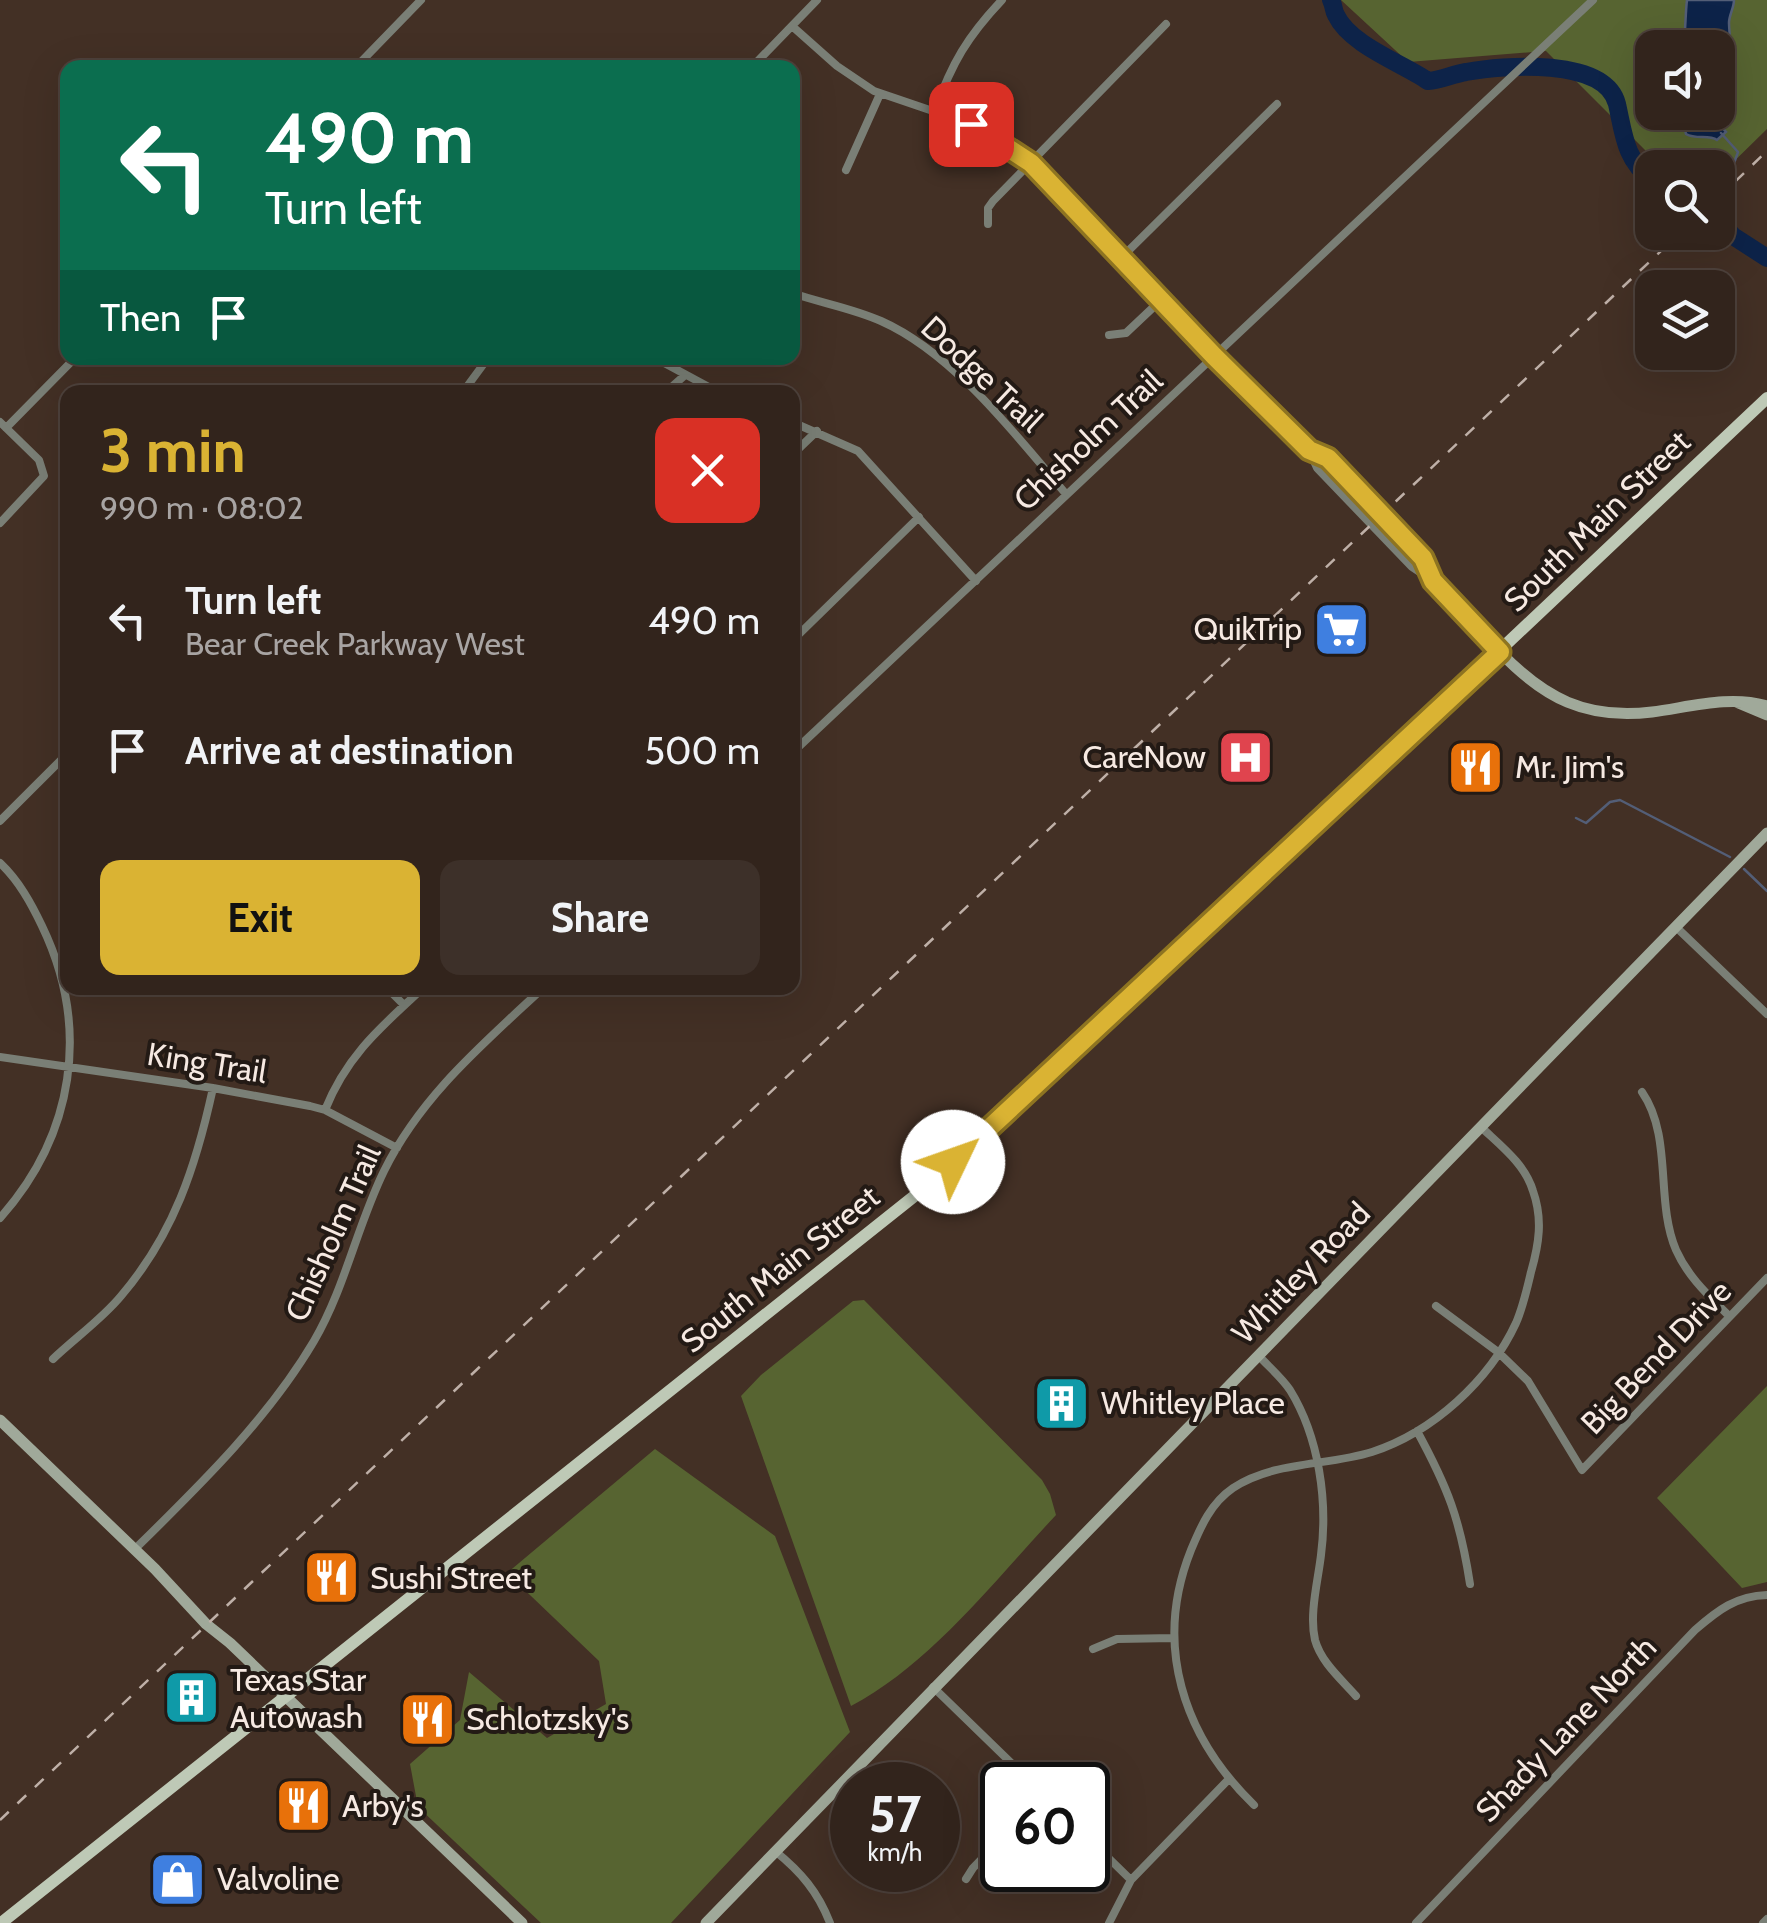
<!DOCTYPE html>
<meta charset="utf-8">
<style>
:root{--surface:#32241c;--page:#3d3029;--text:#f1f3f6;--muted:#a8a4a3;--line:#4d413b;--accent:#dab333}
body{margin:0;font-family:Cabin,sans-serif;background:var(--page);color:var(--text);height:100vh;display:flex;flex-direction:column;font-size:38px;white-space:nowrap}
*{box-sizing:border-box;margin:0}
p{font-size:32px;color:var(--muted)}
.icon{flex:none;width:55px;height:55px;fill:none;stroke:currentColor;stroke-width:2;stroke-linecap:round;stroke-linejoin:round}
.map{position:relative;flex:1;overflow:hidden}
.side{position:absolute;left:60px;top:385px;width:740px;height:610px;display:flex;flex-direction:column;background:var(--surface);border-radius:20px;box-shadow:0 10px 40px #0002,0 0 0 2px var(--line)}
.side>*{flex:none}
.guide{position:absolute;left:60px;top:60px;width:740px;height:305px;border-radius:20px;box-shadow:0 10px 40px #0002,0 0 0 2px var(--line);background:#0b6e4f;color:#fff;overflow:hidden}
.tools{position:absolute;left:1635px;top:30px;display:grid;gap:20px}
.tools a{display:grid;place-items:center;width:100px;height:100px;border-radius:20px;background:var(--surface);box-shadow:0 10px 40px #0002,0 0 0 2px var(--line);font-size:50px}
.speed{position:absolute;left:830px;top:1762px;display:flex;gap:20px;font-size:50px;font-weight:700;text-align:center}
.speed>*{display:grid;place-content:center;width:130px;height:130px;border-radius:50%;background:var(--surface);box-shadow:0 10px 40px #0002,0 0 0 2px var(--line);line-height:1}
.speed small{font-size:25px;font-weight:400}
.speed .limit{border:5px solid #111;border-radius:15px;background:#fff;color:#111}
.pin{position:absolute;display:grid;place-items:center;width:85px;height:85px;color:#fff;margin:-42px;border-radius:20px;box-shadow:0 5px 15px #0006}
.me{position:absolute;width:110px;margin:-55px;rotate:48deg;stroke-linejoin:round;filter:drop-shadow(0 0 8px #0008)}
.turn{display:flex;align-items:center;gap:35px;height:210px;padding:0 40px;font-size:45px}
.turn .icon{width:130px;height:130px;stroke-width:2.5}
.turn b{display:block;font-size:70px;line-height:85px}
.then{display:flex;align-items:center;height:95px;padding:0 40px;background:#0003;gap:20px;font-size:38px}
.round{display:grid;place-items:center;flex:none;width:105px;height:105px;border-radius:20px;background:var(--page)}
.summary{display:flex;align-items:center;justify-content:space-between;height:170px;padding:0 40px}
h1{font-size:60px;font-weight:700;line-height:75px;color:var(--accent)}
.button{display:flex;gap:20px;margin-top:auto;padding:20px 40px}
.button a{flex:1;height:115px;border-radius:20px;background:var(--accent);color:#111;font-size:40px;font-weight:700;line-height:115px;text-align:center}
.button a+a{background:var(--page);color:var(--text)}
ul{padding:0;list-style:none}
li{display:flex;align-items:center;gap:30px;height:130px;padding:0 40px}
li div{flex:1}
li b{display:block;font-size:38px}
li em{font-style:normal}
.map>svg:first-child{display:block}
</style>
<div class="map">
<svg width="1767" height="1923" viewBox="0 0 1767 1923">
<rect width="100%" height="100%" fill="#433025"/>
<path fill="#576431" fill-rule="evenodd" d="M1341,0h426v129l-49,48v-9l-56,-1 -116,-116 -138,11zM1652,48h66v64h-66z
M864,1300l178,180 8,14 6,21c-62,66 -125,149 -205,191l-110,-310 20,-21 92,-74z
M1767,1386v196l-25,6 -85,-90z
M655,1449l120,87 75,196 -179,191h-130l-123,-116 -8,-43 50,-44 9,-48 78,66 59,-34 -7,-43 -92,-88z"/>
<path fill="#0d2349" stroke="#535e77" stroke-width="2.5" d="M1687,0h47c0,8 -5,15 -5,23 1,32 12,72 -11,100l8,9 -9,8c-8,-6 -21,0 -31,-6l-5,-21 37,-1v-64l-35,-1c3,-17 2,-30 4,-47z"/>
<g fill="none" stroke-linecap="round" stroke-linejoin="round">
<path stroke="#535e77" stroke-width="2.5" d="M1718,183l15,-17 5,-14 -17,-19
M1576,818l10,5 24,-21 10,-2 110,57
M1744,869l23,22"/>
<path stroke="#0d2349" stroke-width="18" d="M1331,0c3,5 2,10 5,15 14,30 66,48 92,66 13,-1 25,-7 38,-9 37,-7 139,-15 151,32 7,31 8,56 35,76
M1718,220l15,16 34,22"/>
<path stroke="#7a7f76" stroke-width="8" d="M792,26l45,40 37,25 97,33 51,30 192,202 95,94 8,18 95,99 21,14 67,71
M355,68l66,-68
M751,68l66,-68
M935,110c17,-47 32,-73 67,-110
M846,170l34,-76
M988,224v-16l5,-7 173,-177
M1121,258l156,-154
M792,293c29,10 60,15 89,28 72,32 134,113 185,173
M1109,335l17,-2 35,-33
M655,358l63,34
M463,392l25,-34
M666,392l18,-16
M0,422l39,38 5,16 -44,47
M792,422l66,29 118,130
M6,428l69,-70
M1309,450c34,14 108,94 123,128
M792,455l25,-24
M792,641l127,-124
M792,753l801,-753
M0,821l68,-68
M0,863c19,18 31,40 42,63 49,102 32,209 -42,292
M1676,927l91,87
M387,988l17,17
M0,1057l213,31 97,18 15,4 72,38
M1642,1092c31,45 13,109 34,158 12,27 33,46 53,66
M325,1110c22,-55 56,-83 98,-122
M1436,1306l62,46 30,29 54,89 185,-192
M1259,1356c10,11 23,22 31,34 29,47 38,111 31,165 -3,26 -12,59 -6,85 6,22 26,39 41,56
M53,1359c22,-21 49,-40 68,-63 53,-62 75,-130 92,-208
M1417,1431c31,57 43,88 53,153
M135,1549c64,-63 133,-130 179,-208 31,-53 43,-115 70,-170 37,-75 99,-127 159,-183
M1093,1649l24,-10 57,-1
M933,1687l101,98
M1254,1805c-71,-69 -101,-160 -63,-255 10,-24 20,-47 42,-62 41,-27 94,-22 139,-36 61,-20 117,-71 144,-129 7,-16 11,-34 15,-51 8,-28 12,-53 2,-81 -8,-27 -32,-45 -52,-64
M1088,1838l43,42
M775,1851c26,21 43,41 55,72
M966,1879l7,-11 29,-30
M1109,1923l22,-43 97,-100
M1416,1923l279,-293c23,-20 41,-34 72,-35
M1763,1923l4,-4"/>
<path stroke="#a0a99a" stroke-width="11" d="M1500,652c44,46 86,68 152,60 38,-5 78,-17 115,-6
M1736,702l31,13
M0,1420l155,149 51,55 24,19 292,280
M706,1923l1061,-1090"/>
<path stroke="#bec9b6" stroke-width="12" d="M1,1923l926,-737 156,-142 684,-646"/>
<path stroke="#bfb0a8" stroke-width="2.5" stroke-dasharray="12 12" stroke-linecap="butt" d="M1718,198l49,-47
M0,1820l1681,-1588"/>
</g>
<g fill="none" stroke-linecap="round" stroke-linejoin="round">
<defs>
<path id="route" d="M953,1162l547,-510 -67,-71 -10,-23 -95,-100 -19,-8 -95,-94 -183,-193 -60,-39"/>
</defs>
<use href="#route" stroke="#8e7421" stroke-width="25"/>
<use href="#route" stroke="#dab333" stroke-width="18"/>
</g>
<defs>
<symbol id="supermarket-square" viewBox="-11 -11 22 22"><rect x="-9" y="-9" width="18" height="18" rx="4" fill="#3f7fe0" stroke="#231a15"/><path d="M-6-5.5h2.5l.6 2H6L4.5 2H-2.5L-4.4-4H-6ZM-1.5 3.2a1.3 1.3 0 1 0 .1 0ZM3 3.2a1.3 1.3 0 1 0 .1 0Z" fill="#fff"/></symbol>
<symbol id="hospital-square" viewBox="-11 -11 22 22"><rect x="-9" y="-9" width="18" height="18" rx="4" fill="#e0444e" stroke="#231a15"/><path d="M-5-5h3v3.5h4V-5h3V5h-3V1.5h-4V5h-3Z" fill="#fff"/></symbol>
<symbol id="restaurant-square" viewBox="-11 -11 22 22"><rect x="-9" y="-9" width="18" height="18" rx="4" fill="#e8710a" stroke="#231a15"/><path d="M-5-6h1v4h1v-4h1v4h1v-4h1v5L-1.5 .5V6h-2V.5L-5-1ZM5-6V6H3V1.5H1.5Q1.5-4 5-6Z" fill="#fff"/></symbol>
<symbol id="building-square" viewBox="-11 -11 22 22"><rect x="-9" y="-9" width="18" height="18" rx="4" fill="#0f9aa8" stroke="#231a15"/><path d="M-4-6H4V6H1V3H-1V6H-4ZM-2.5-4.3h1.7v1.8h-1.7ZM.8-4.3h1.7v1.8H.8ZM-2.5-1h1.7V.8h-1.7ZM.8-1h1.7V.8H.8Z" fill="#fff"/></symbol>
<symbol id="shop-square" viewBox="-11 -11 22 22"><rect x="-9" y="-9" width="18" height="18" rx="4" fill="#3f7fe0" stroke="#231a15"/><path d="M-5-2.5h2.3a2.7 3.5 0 0 1 5.4 0H5L5.5 6h-11ZM-1.5-2.5h3a1.5 2.3 0 0 0-3 0Z" fill="#fff"/></symbol>
</defs>
<g fill-rule="evenodd">
<use href="#supermarket-square" x="1310" y="598" width="63" height="63"/>
<use href="#hospital-square" x="1214" y="726" width="63" height="63"/>
<use href="#restaurant-square" x="1444" y="736" width="63" height="63"/>
<use href="#building-square" x="1030" y="1372" width="63" height="63"/>
<use href="#restaurant-square" x="300" y="1546" width="63" height="63"/>
<use href="#building-square" x="160" y="1666" width="63" height="63"/>
<use href="#restaurant-square" x="396" y="1688" width="63" height="63"/>
<use href="#restaurant-square" x="272" y="1774" width="63" height="63"/>
<use href="#shop-square" x="146" y="1848" width="63" height="63"/>
</g>
<g text-anchor="middle" stroke-width="8" stroke-linejoin="round" paint-order="stroke">
<g font-size="32" fill="#f6e9e2" stroke="#231a15">
<text transform="translate(982 374) rotate(43)" y="11">Dodge Trail</text>
<text transform="translate(1088 440) rotate(-43)" y="11">Chisholm Trail</text>
<text transform="translate(1597 521) rotate(-44)" y="11">South Main Street</text>
<text transform="translate(207 1063) rotate(9)" y="11">King Trail</text>
<text transform="translate(333 1233) rotate(-66)" y="11">Chisholm Trail</text>
<text transform="translate(780 1269) rotate(-39)" y="11">South Main Street</text>
<text transform="translate(1301 1273) rotate(-46)" y="11">Whitley Road</text>
<text transform="translate(1656 1357) rotate(-46)" y="11">Big Bend Drive</text>
<text transform="translate(1566 1729) rotate(-46)" y="11">Shady Lane North</text>
</g>
<g font-size="32" fill="#f6e9e2" stroke="#231a15" text-anchor="start">
<text x="1302" y="640" text-anchor="end">QuikTrip</text>
<text x="1206" y="768" text-anchor="end">CareNow</text>
<text x="1515" y="778">Mr. Jim's</text>
<text x="1101" y="1414">Whitley Place</text>
<text x="370" y="1589">Sushi Street</text>
<text x="230" y="1691">Texas Star<tspan x="230" dy="37">Autowash</tspan></text>
<text x="466" y="1730">Schlotzsky's</text>
<text x="342" y="1817">Arby's</text>
<text x="217" y="1890">Valvoline</text>
</g>
</g>
</svg>
<div class="tools">
<a><svg class="icon" aria-label="sound" viewBox="0 0 24 24"><path d="M4 9h4l5-4v14l-5-4H4zM17 9q2 3 0 6"/></svg></a>
<a><svg class="icon" aria-label="search" viewBox="0 0 24 24"><circle cx="10" cy="10" r="6"/><path d="M15 15l6 6"/></svg></a>
<a><svg class="icon" aria-label="layers" viewBox="0 0 24 24"><path d="M12 4l9 5-9 5-9-5zM3 14l9 5 9-5"/></svg></a>
</div>
<div class="speed"><div>57<small>km/h</small></div><div class="limit">60</div></div>
<div class="pin" style="left:971px;top:124px;background:#d93025"><svg class="icon" aria-label="arrive" viewBox="0 0 24 24"><path d="M6 21V4h12l-3 4 3 4H6"/></svg></div>
<svg class="me" style="left:953px;top:1162px" viewBox="-20 -20 40 40"><circle r="19" fill="#fff"/><path d="M0-13L10 11 0 6-10 11z" fill="#dab333"/></svg>
<div class="guide">
<div class="turn"><svg class="icon" aria-label="left" viewBox="0 0 24 24"><path d="M17 20v-9H6M10 6l-5 5 5 5"/></svg><div><b>490 m</b>Turn left</div></div>
<div class="then">Then<svg class="icon" aria-label="arrive" viewBox="0 0 24 24"><path d="M6 21V4h12l-3 4 3 4H6"/></svg></div>
</div>
<section class="side">
<div class="summary"><div><h1>3 min</h1><p>990 m · 08:02</p></div><a class="round" style="background:#d93025;color:#fff"><svg class="icon" aria-label="close" viewBox="0 0 24 24"><path d="M6 6l12 12M18 6L6 18"/></svg></a></div>
<ul>
<li><svg class="icon" aria-label="left" viewBox="0 0 24 24"><path d="M17 20v-9H6M10 6l-5 5 5 5"/></svg><div><b>Turn left</b><p>Bear Creek Parkway West</p></div><em>490 m</em></li>
<li><svg class="icon" aria-label="arrive" viewBox="0 0 24 24"><path d="M6 21V4h12l-3 4 3 4H6"/></svg><div><b>Arrive at destination</b></div><em>500 m</em></li>
</ul>
<div class="button"><a>Exit</a><a>Share</a></div>
</section>
</div>
